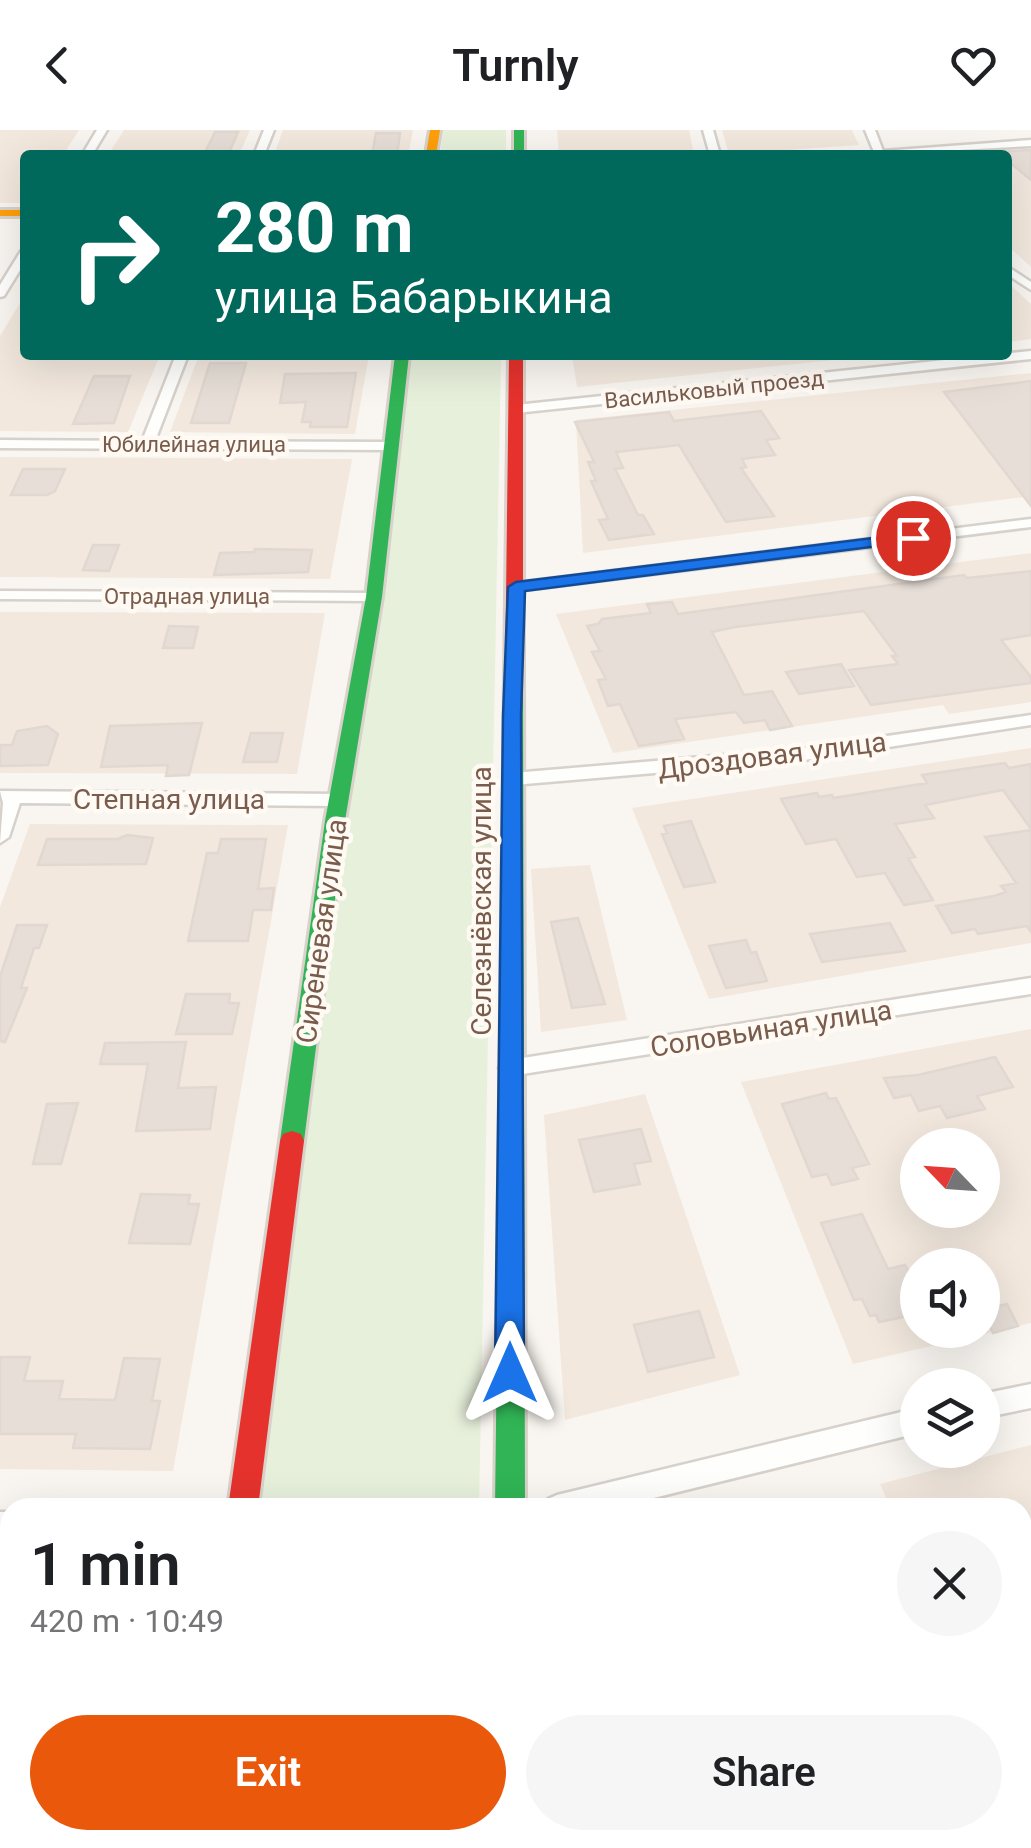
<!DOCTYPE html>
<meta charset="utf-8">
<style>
:root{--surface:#fff;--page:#f6f6f6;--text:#202124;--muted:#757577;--accent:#ea580c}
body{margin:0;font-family:Roboto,sans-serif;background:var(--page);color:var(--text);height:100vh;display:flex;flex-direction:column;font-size:38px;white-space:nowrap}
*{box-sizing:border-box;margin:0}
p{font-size:32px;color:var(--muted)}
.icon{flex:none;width:55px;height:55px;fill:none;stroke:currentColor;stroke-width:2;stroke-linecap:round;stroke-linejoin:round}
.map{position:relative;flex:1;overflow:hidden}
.drawer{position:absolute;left:0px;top:1368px;width:1032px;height:352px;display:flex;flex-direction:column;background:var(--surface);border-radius:30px 30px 0 0;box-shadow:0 10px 40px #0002}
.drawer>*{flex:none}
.hud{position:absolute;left:20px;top:20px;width:992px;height:210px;border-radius:10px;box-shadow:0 10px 40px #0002;background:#00695c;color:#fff;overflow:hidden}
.needle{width:65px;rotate:295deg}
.fabs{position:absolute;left:900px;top:998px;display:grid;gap:20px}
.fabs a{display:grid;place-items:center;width:100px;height:100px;border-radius:50%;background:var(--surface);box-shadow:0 10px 40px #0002;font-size:50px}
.pin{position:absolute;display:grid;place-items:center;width:85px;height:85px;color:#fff;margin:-42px;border:5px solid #fff;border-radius:50%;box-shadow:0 2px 10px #0007}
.me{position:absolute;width:110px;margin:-55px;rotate:0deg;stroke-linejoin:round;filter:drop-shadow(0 0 8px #0008)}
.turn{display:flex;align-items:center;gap:35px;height:210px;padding:0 30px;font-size:45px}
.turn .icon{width:130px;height:130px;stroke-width:2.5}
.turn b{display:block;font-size:70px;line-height:85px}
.round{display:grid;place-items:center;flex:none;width:105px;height:105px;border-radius:52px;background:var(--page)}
.overview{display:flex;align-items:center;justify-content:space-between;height:170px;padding:0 30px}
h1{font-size:60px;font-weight:600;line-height:75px}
.action{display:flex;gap:20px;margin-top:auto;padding:20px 30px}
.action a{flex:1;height:115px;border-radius:60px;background:var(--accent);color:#fff;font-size:40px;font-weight:600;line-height:115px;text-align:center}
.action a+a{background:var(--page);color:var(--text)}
header{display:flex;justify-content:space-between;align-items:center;height:130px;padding:0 30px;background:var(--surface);font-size:45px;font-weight:600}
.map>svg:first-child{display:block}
</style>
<header><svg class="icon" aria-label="back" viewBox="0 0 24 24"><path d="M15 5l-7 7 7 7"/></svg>Turnly<svg class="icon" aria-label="heart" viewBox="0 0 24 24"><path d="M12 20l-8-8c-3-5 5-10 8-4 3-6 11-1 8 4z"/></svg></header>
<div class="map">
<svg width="1031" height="1718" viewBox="0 0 1031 1718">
<rect width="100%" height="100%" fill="#f9f5f0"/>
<path fill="#f2e8de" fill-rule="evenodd" d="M0,0h79l-16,25h-38v48h-25z
M124,0h126l-11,25h-131z
M283,0h130l-5,25h-134z
M557,0h132l5,25 -60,-3 -75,3z
M722,0h130l7,15 -130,9z
M1031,23v114l-23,-21 -1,-91z
M1008,153l23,21v35l-23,3z
M25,165v60h135l-32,77 -128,-1v-95z
M199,225h170l-14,79 -185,-2z
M572,225h308l-303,32z
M1031,243v123l-448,57 -7,-133z
M0,327l352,2 -22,120 -330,-2z
M1031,423v149l-82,12 -6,-9 -330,48 -57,-139z
M0,482l325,1 -28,161 -297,-1z
M1031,618v195l-322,56 -77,-191z
M30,694l258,1 -115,646 -173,-2v-562z
M590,735l37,155 -86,12 -10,-163z
M1031,899v294l-178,41 -112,-282zM918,1015h64v65h-64zM918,1135h64v65h-64z
M645,964l95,281 -175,45 -21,-305z
M1031,1315v261l-8,3 -1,-201 -132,-1 -10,-23z
M0,1466h10v244h92l-1,8h-101z
M678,1710h246l3,8h-282z"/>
<path fill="#e7f0db" d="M443,0h63v25h-66z
M411,225h90l-22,1152 -223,1z
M212,1710h259v8h-261z"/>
<path fill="#e6ded7" stroke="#e2d8d2" stroke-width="2.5" d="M215,2h23l-10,23h-24z
M376,3h24l-3,22h-25z
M1031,20v30l-23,-19v-6l-13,-3z
M210,233h36l-17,60h-38z
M356,243l-9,54h-37l1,-5h-9l4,-20 -26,1 5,-29z
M94,246h36l-16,47 -41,1z
M1031,251v125l-87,-114z
M761,281l18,27 -13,2 9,15 -33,4 4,8 -5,1 33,48 -48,6 -47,-77 -63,7 7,16 -8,1 23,46h5l11,19 -45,6 -10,-20 9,-1 -17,-38h5l-8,-19h6l-19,-40 94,-10 5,9z
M23,339h42l-10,22 -8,4h-36z
M93,415h26l-10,26 -26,-1z
M255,419l57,1 -4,22 -94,3 6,-22 34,-1z
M1031,441v64l-30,5 30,37v6l-160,22 -22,-35 49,-6 -6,-8h5l-33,-45 -129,16 -23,5 32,63 28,-4 20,35 -22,4 -5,-10 -21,3 -8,-11 -61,7 9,20 -45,7 -19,-42 -12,2 -10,-26 8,-1 -14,-27 8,-1 -13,-25 11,-2 4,-5 49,-6 -4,-9 25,-2 6,12 286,-39 3,3z
M169,496l29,1 -5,21h-30z
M841,534l13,22 -55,8 -13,-22z
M202,593l-13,52 -23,1 2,-11 -67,2 9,-41z
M47,596l11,8 -10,31 -48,1v-21h12l5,-14z
M251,603h32l-6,29h-34z
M1005,633l4,5 22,-4v65l-28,-39 -78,15 9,13 -39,6 20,33 -7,1 25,42 -29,5 -19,-32 -28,4 -21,-38 -30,5 -25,-45 36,-6 2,4 13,-2 1,3 94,-15 -5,-8z
M691,691l24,61 -31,5 -22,-53 5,-1 -3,-7z
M1031,700v102l-4,-6 -49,8 -3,-5 -23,4 -16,-27 58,-10 12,-4 -5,-6 15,-3 -31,-46z
M127,705l26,3 -7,26 -108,1 9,-26h71z
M221,709h45l-8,50 16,-1 -3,22h-18l-5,31h-60l19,-88h11z
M578,788l27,86 -33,4 -21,-86z
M890,793l15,28 -83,11 -12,-28z
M17,795h30l-8,23h-5l-13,40h6l-22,54 -5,-1v-64z
M746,810l5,13 5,-1 11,29 -41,7 -17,-42z
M186,864h44l-1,9h10l-7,31h-56z
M186,912l-8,46 38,-1 -6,42 -74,2 12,-67h-48l5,-21z
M995,927l18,30 -36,9 8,13 -38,9 -7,-12 -21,5 -8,-16 -17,3 -10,-20 34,-3z
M826,963l3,6 7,-1 33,66 -17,4 6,11 -26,6 -5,-11 -15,3 -30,-73z
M78,973l-17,61h-28l14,-60z
M641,999l10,32 -17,3 6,20 -46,8 -15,-52z
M141,1064l49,1 -2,9h11l-9,40 -61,-1z
M862,1084l26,55 17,-4 13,26v23l-39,8 -3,-7 -6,1 -8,-17 -8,1 -33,-77z
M1007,1174l11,22 -25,7 -11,-23z
M699,1181l15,46 -66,15 -14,-47z
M0,1227h30l-6,24h39l-4,18 56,1 9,-42 36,1 -8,42h8l-10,48 -77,-1 3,-14h-76z"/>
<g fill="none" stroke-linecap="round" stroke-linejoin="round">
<defs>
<path id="street" d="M97,0h10l-15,25h-10z
M264,0h10l-10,25h-10z
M703,0h10l7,25h-10z
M865,0h10l8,21 148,-11v6l-164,9 7,-3z
M25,120v12l-21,34 -4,1v-12l21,-34z
M1008,137l23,15v8l-23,-15z
M1031,221v8l-515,54 -6,-4 6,-4z
M176,225h12l-33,86 233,1 7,4 -7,4 -388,-2v-8l142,1z
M1031,389v8l-515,64 -7,-4 7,-4z
M0,461l374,2 7,4 -7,4 -374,-2z
M1031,585v10l-233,36 -285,24 -9,-6 9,-6 285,-24z
M0,661l339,3 9,6 -9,6 -319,-3 -11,34 -9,6 3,-40z
M1031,848v16l-521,82 -7,-2 -4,-6 4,-6 7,-2z
M1031,1254v24l-49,10v-24z
M918,1278v25l-305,75h-69l4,-9 9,-4z
M0,1382h10v26h-10z
M180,1710h30l-1,8h-30z"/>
<path id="fast" d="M514,0h10v25h-10z
M395,225h14l-27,242 -37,224 -41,320 -3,7 -9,3 -9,-3 -3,-7 45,-320 41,-224z
M514,542l9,6 2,830h-30l10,-830z"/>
<path id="slow" d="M430,0h10l-4,25h-10z
M0,80h25v6h-25z
M491,1710h34v8h-34z"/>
<path id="jam" d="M509,225h14v323l-9,6 -9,-6z
M292,1001l9,3 3,7 -46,367h-30l52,-367 3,-7z"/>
</defs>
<use href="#street" stroke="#d7d1cb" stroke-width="5"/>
<use href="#fast" stroke="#d9d2cb" stroke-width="6"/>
<use href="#slow" stroke="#d9d2cb" stroke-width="6"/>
<use href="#jam" stroke="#d9d2cb" stroke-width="6"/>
<use href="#street" fill="#fefefd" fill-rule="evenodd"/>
<use href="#fast" fill="#30b455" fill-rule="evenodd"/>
<use href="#slow" fill="#ff9f0a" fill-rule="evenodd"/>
<use href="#jam" fill="#e5322d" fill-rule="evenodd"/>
</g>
<path fill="#1a73e8" stroke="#114b97" stroke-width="2.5" d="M913,403l8,5 -3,3 -393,50 -4,125 3,657 -4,10 -10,4 -11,-4 -4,-10 8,-657 5,-129 8,-5z"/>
<g text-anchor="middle" stroke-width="9" stroke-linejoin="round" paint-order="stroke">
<g font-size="22" fill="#7a5c4d" stroke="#fffaf3">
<text transform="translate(714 259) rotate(-6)" y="8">Васильковый проезд</text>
<text x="194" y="322">Юбилейная улица</text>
<text x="187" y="474">Отрадная улица</text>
</g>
<g font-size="28" fill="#7a5c4d" stroke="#fffaf3">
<text transform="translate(772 625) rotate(-7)" y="10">Дроздовая улица</text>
<text x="169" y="679">Степная улица</text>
<text transform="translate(481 771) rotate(-90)" y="10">Селезнёвская улица</text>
<text transform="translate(321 801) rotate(-82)" y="10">Сиреневая улица</text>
<text transform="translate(771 898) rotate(-9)" y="10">Соловьиная улица</text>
</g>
</g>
</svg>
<div class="fabs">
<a><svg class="needle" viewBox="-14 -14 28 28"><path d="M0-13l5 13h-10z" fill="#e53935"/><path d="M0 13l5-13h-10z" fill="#757577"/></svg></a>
<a><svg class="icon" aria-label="sound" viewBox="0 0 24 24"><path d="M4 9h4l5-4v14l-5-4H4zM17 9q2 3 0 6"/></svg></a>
<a><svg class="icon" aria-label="layers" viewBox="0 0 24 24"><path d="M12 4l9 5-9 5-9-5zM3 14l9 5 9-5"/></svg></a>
</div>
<div class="pin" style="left:913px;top:408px;background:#d93025"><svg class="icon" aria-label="arrive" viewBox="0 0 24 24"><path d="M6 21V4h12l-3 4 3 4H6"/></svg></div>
<svg class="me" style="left:510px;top:1243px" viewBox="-20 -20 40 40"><path d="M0-17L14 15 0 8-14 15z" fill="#1a73e8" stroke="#fff" stroke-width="4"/></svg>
<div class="hud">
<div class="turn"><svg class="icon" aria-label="right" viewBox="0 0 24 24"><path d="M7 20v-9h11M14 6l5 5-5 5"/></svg><div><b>280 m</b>улица Бабарыкина</div></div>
</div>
<section class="drawer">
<div class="overview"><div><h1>1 min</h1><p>420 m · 10:49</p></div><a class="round"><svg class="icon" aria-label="close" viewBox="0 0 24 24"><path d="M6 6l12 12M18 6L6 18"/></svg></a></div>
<div class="action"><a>Exit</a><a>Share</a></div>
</section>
</div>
